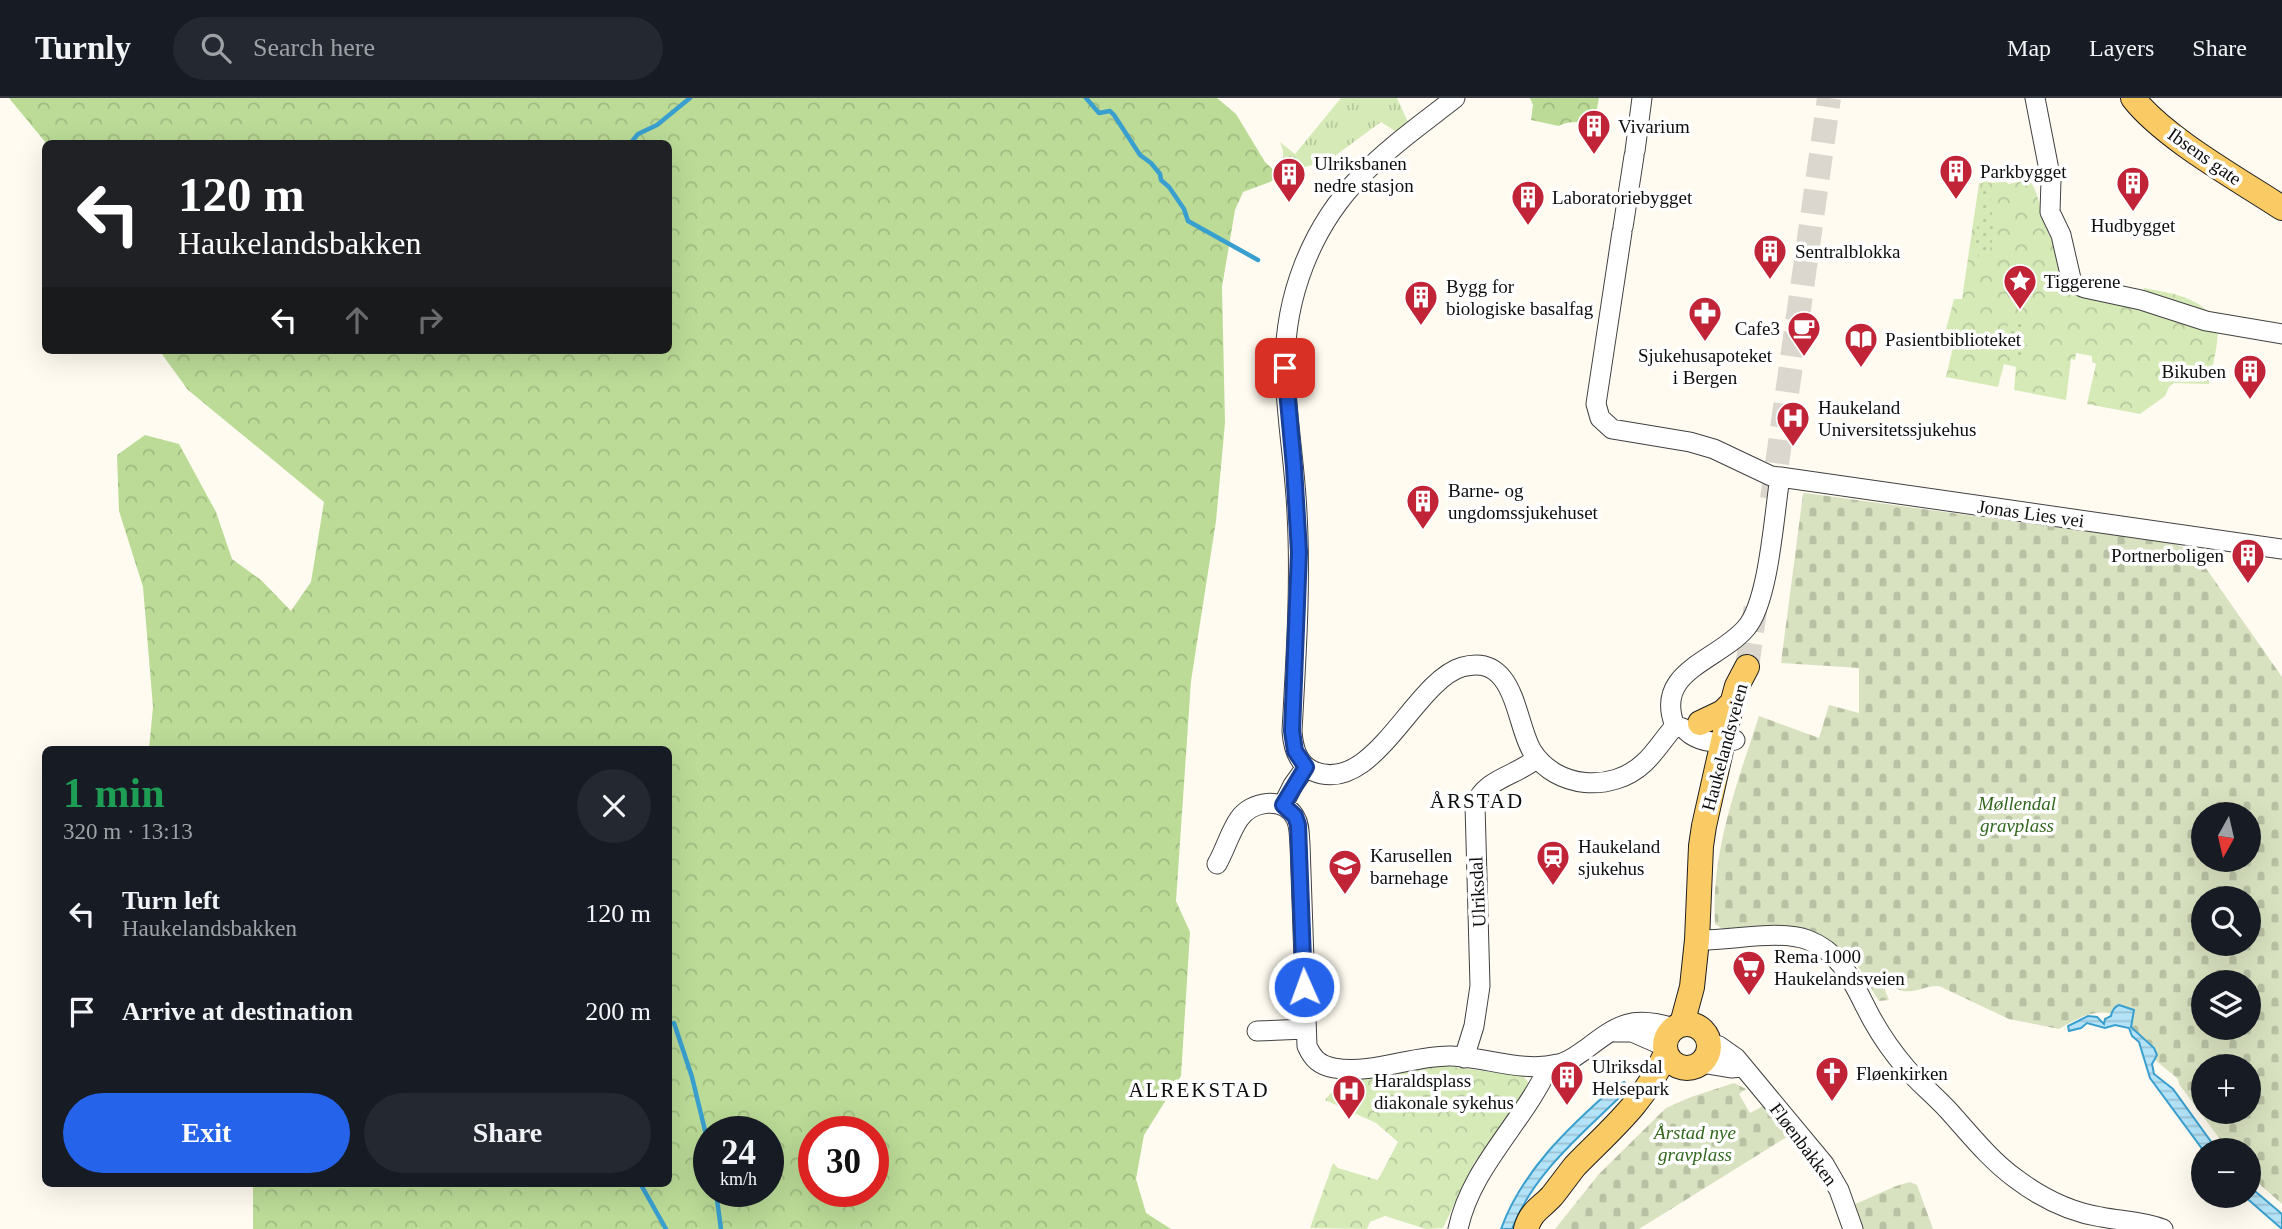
<!DOCTYPE html>
<meta charset="utf-8">
<style>
:root{--surface:#171b24;--page:#242831;--text:#f1f3f6;--muted:#9ea1a6;--line:#363941;--accent:#2563eb}
body{margin:0;font-family:Georgia,serif;background:var(--page);color:var(--text);height:100vh;display:flex;flex-direction:column;font-size:26px;white-space:nowrap}
*{box-sizing:border-box;margin:0}
p{font-size:23px;color:var(--muted)}
.icon{flex:none;width:38px;height:38px;fill:none;stroke:currentColor;stroke-width:2;stroke-linecap:round;stroke-linejoin:round}
.map{position:relative;flex:1;overflow:hidden}
.sheet{position:absolute;left:42px;top:648px;width:630px;height:441px;display:flex;flex-direction:column;background:var(--surface);border-radius:10px;box-shadow:0 7px 28px #0002}
.sheet>*{flex:none}
.guide{position:absolute;left:42px;top:42px;width:630px;height:214px;border-radius:10px;box-shadow:0 7px 28px #0002;background:#202124;color:#fff;overflow:hidden}
.needle{width:46px;rotate:188deg}
.tools{position:absolute;left:2191px;top:704px;display:grid;gap:14px}
.tools a{display:grid;place-items:center;width:70px;height:70px;border-radius:50%;background:var(--surface);box-shadow:0 7px 28px #0002;font-size:35px}
.speed{position:absolute;left:693px;top:1018px;display:flex;gap:14px;font-size:35px;font-weight:700;text-align:center}
.speed>*{display:grid;place-content:center;width:91px;height:91px;border-radius:50%;background:var(--surface);box-shadow:0 7px 28px #0002;line-height:1}
.speed small{font-size:18px;font-weight:400}
.speed .limit{border:10px solid #d22;background:#fff;color:#111}
.pin{position:absolute;display:grid;place-items:center;width:60px;height:60px;color:#fff;margin:-30px;border-radius:14px;box-shadow:0 4px 10px #0006}
.me{position:absolute;width:77px;margin:-38px;rotate:358deg;stroke-linejoin:round;filter:drop-shadow(0 0 5px #0008)}
.turn{display:flex;align-items:center;gap:24px;height:147px;padding:0 21px;font-size:32px}
.turn .icon{width:91px;height:91px;stroke-width:2.5}
.turn b{display:block;font-size:49px;line-height:60px}
.lanes{display:flex;align-items:center;height:66px;padding:0 21px;background:#0003;justify-content:center;gap:35px;direction:ltr}
.lanes .off{opacity:.35}
.round{display:grid;place-items:center;flex:none;width:74px;height:74px;border-radius:37px;background:var(--page)}
.overview{display:flex;align-items:center;justify-content:space-between;height:119px;padding:0 21px}
h1{font-size:42px;font-weight:700;line-height:52px;color:#1e9e55}
.button{display:flex;gap:14px;margin-top:auto;padding:14px 21px}
.button a{flex:1;height:80px;border-radius:42px;background:var(--accent);color:#fff;font-size:28px;font-weight:700;line-height:80px;text-align:center}
.button a+a{background:var(--page);color:var(--text)}
ul{padding:0;list-style:none}
li{display:flex;align-items:center;gap:21px;height:98px;padding:0 21px}
li div{flex:1}
li b{display:block;font-size:26px}
li em{font-style:normal}
header{display:flex;align-items:center;gap:42px;box-sizing:border-box;height:98px;padding:0 35px;background:var(--surface);border-bottom:2px solid var(--line)}
header strong{font-size:33px}
nav{display:flex;gap:38px;margin-inline-start:auto;font-size:24px}
.search{width:490px;height:63px;background:var(--page);display:flex;align-items:center;gap:18px;box-sizing:border-box;padding:0 24px;border-radius:38px;color:var(--muted);font-size:26px}
.map>svg:first-child{display:block}
</style>
<header>
<strong>Turnly</strong>
<div class="search"><svg class="icon" aria-label="search" viewBox="0 0 24 24"><circle cx="10" cy="10" r="6"/><path d="M15 15l6 6"/></svg>Search here</div>
<nav><a>Map</a><a>Layers</a><a>Share</a></nav>
</header>
<div class="map">
<svg width="2282" height="1131" viewBox="0 0 2282 1131">
<defs>
<pattern id="grass-tufts" width="24" height="20" patternUnits="userSpaceOnUse" patternTransform="scale(1.75)"><rect width="24" height="20" fill="#d6eab8"/><path d="M3 7l-1-3M5 7V3M7 7l1-3M15 17l-1-3M17 17v-4M19 17l1-3" fill="none" stroke="#b6c89d"/></pattern>
<pattern id="forest-crowns" width="20" height="18" patternUnits="userSpaceOnUse" patternTransform="scale(1.75)"><rect width="20" height="18" fill="#bbdb97"/><path d="M2 6a3 3 0 1 1 6 0M12 15a3 3 0 1 1 6 0" fill="none" stroke="#a0bb81"/></pattern>
<pattern id="cemetery-stones" width="16" height="16" patternUnits="userSpaceOnUse" patternTransform="scale(1.75)"><rect width="16" height="16" fill="#d9e2c0"/><path d="M2 7V4a2 2 0 0 1 4 0v3zM10 15v-3a2 2 0 0 1 4 0v3z" fill="#b9c1a4"/></pattern>
<pattern id="park-crowns" width="20" height="18" patternUnits="userSpaceOnUse" patternTransform="scale(1.75)"><rect width="20" height="18" fill="#d6eab8"/><path d="M2 6a3 3 0 1 1 6 0M12 15a3 3 0 1 1 6 0" fill="none" stroke="#b6c89d"/></pattern>
<pattern id="garden-dots" width="8" height="8" patternUnits="userSpaceOnUse" patternTransform="scale(1.75)"><rect width="8" height="8" fill="#d6eab8"/><path d="M2 2h.1M6 6h.1" fill="none" stroke="#b6c89d" stroke-width="1.8" stroke-linecap="round"/></pattern>
<pattern id="water-rules" width="6" height="5" patternUnits="userSpaceOnUse" patternTransform="scale(1.75)"><rect width="6" height="5" fill="#b4e3f7"/><path d="M0 2.5h6" fill="none" stroke="#9ac2d3"/></pattern>
</defs>
<rect width="100%" height="100%" fill="#fffbf0"/>
<path fill="url(#grass-tufts)" d="M1341,0h56l12,26 -14,7 -14,-9 -53,39 -39,10 -6,-2v-18l-3,-9 15,12z"/>
<path fill="url(#forest-crowns)" fill-rule="evenodd" d="M9,0h1208l19,16 29,48 14,13 -9,7 -27,10 -8,18 -13,77 3,136 -9,98 -25,160 -15,220 14,31 -9,144 -37,59 -8,44 10,34 25,16h-918v-46h415v-434h-519l4,-42 -10,-120 -24,-76 -2,-56 28,-20 34,9 37,68 16,47 29,21 30,31 20,-29 13,-80 -136,-112 -29,-40h509v-206l-622,-1zM709,1034h59v60h-59zM814,1034h59v60h-59z
M1530,0h69l-4,20c-12,7 -25,1 -36,8l-28,-6 2,-15z"/>
<path fill="url(#cemetery-stones)" fill-rule="evenodd" d="M1805,395l368,50c13,5 21,10 30,21l79,113v527l-33,-29v-25h-21l-49,-66 -1,-5c-10,-9 -22,-17 -30,-26 -6,-7 -9,-17 -15,-24 -23,-28 -49,-15 -74,0l-50,-10 -70,-33c-12,-1 -24,7 -36,5 -6,-1 -11,-6 -16,-9l-2,8 4,10 -10,1c-15,-23 -25,-51 -53,-59l-100,-11 -11,-7c-4,-73 22,-140 44,-208l60,22 10,-33 30,8v-45l-78,-5 22,-169zM2203,716h46v45h-46zM2203,800h46v45h-46zM2203,884h46v45h-46zM2203,968h46v45h-46z
M1734,985l12,6 -7,5 11,19 13,-7 24,31 -148,92h-84l44,-55 67,-66 25,-11z
M1910,1084l7,3 16,44h-73l-7,-24 43,-19z"/>
<path fill="url(#park-crowns)" d="M2030,82c16,28 9,49 33,76 5,6 9,12 17,14l-1,6 39,7 -1,5 26,5 1,-5c26,5 65,9 73,41 3,11 -6,42 -8,55l-35,-1 -5,4 -4,9 -25,18 -53,-10 9,-40 -4,-2v-6l-16,-3 -1,7 -4,-1 -5,41 -52,-10 2,-23 -12,-3 -6,23 -52,-10 9,-39 -4,-1 1,-7 -6,-1 8,-30h8l17,-116 28,-1 1,2z
M1430,966l93,12 8,10 -57,77 -31,65 -17,1 -41,-13 -15,6 -3,7 -57,-1 23,-65 5,5 40,12 20,-38 -22,-19 -51,-23 12,-14 19,-8z"/>
<path fill="url(#garden-dots)" d="M1985,67c3,20 17,83 -2,94l-5,-2 2,-8 -5,-2z
M2016,224l7,3 -1,9 10,2v10h-8l-3,12 -14,-1 1,-10 -11,-2 1,-9 7,1 3,-13z"/>
<path fill="url(#water-rules)" stroke="#399fcf" stroke-width="2" d="M2119,907l15,5 -3,17 23,21 3,7 -5,9 2,10 19,15 44,61h-14l-53,-72 -11,-36 -7,-6 -3,-8 -14,-3 -10,3 -18,-5 -6,5 -12,3 -1,-5 20,-10 9,1 7,7 1,-5 6,-3c1,-6 3,-9 8,-11z
M1624,984l5,6c-43,43 -95,83 -117,141h-11c21,-58 67,-101 112,-141z
M2249,1088l33,28v15l-39,-34h6z"/>
<g fill="none" stroke-linecap="round" stroke-linejoin="round">
<path stroke="#399fcf" stroke-width="4.5" d="M1086,0l13,15 11,-2 4,4 26,40 11,8 9,11 1,6 8,7 15,22 4,12 70,39
M630,46l8,-10 19,-9 33,-27
M674,925l18,54 17,70
M640,1085l26,46
M716,1094l5,37"/>
<path stroke="#dbd7ce" stroke-width="24" stroke-dasharray="24 12" stroke-linecap="butt" d="M1772,401l57,-401
M1747,569l9,-63"/>
<defs>
<path id="minor" d="M1455,0c-32,25 -66,49 -94,78 -50,51 -77,122 -76,193 1,48 10,96 12,144 4,72 -1,145 -5,218 1,16 5,32 21,40 60,26 101,-90 149,-104 54,-15 53,56 70,84 24,38 80,42 112,12 12,-11 20,-25 31,-37
M2035,0l16,82 -1,32 11,23 11,48 13,5 56,12 65,21 76,13
M1635,53l7,-53
M1623,129l11,-71
M1622,134l-26,172 4,14 12,11 78,13 24,7 57,27 9,1
M1675,628c-22,-55 43,-65 71,-98 23,-26 28,-114 34,-151l502,72
M1675,628c8,1 9,3 15,8 13,9 31,10 45,6
M1283,707l10,-20 13,-18
M1217,766c8,-14 13,-32 22,-45 12,-18 44,-23 56,-2 5,8 4,18 5,27l7,202c6,13 12,19 27,22 39,7 79,-13 117,-12 35,1 72,17 107,8 11,-2 19,-9 28,-15 33,-25 46,-34 88,-21
M1697,842c34,1 81,-11 111,0 37,14 47,49 65,81 9,16 21,33 33,47 13,15 28,27 42,42 21,23 41,49 67,68 25,19 54,34 86,39 21,4 42,4 62,12
M1257,933l49,-2
M1615,934h17l32,14
M1708,944l11,4 17,12 88,106 15,26 14,39
M1464,960l10,-32 6,-40 -5,-181c10,-27 42,-29 62,-47
M1701,965l30,5 11,-1
M1458,1131c13,-62 65,-106 91,-163"/>
<path id="major" d="M2133,0c31,40 105,81 149,110
M1700,625l23,-11 9,-9
M1665 948a22 22 0 1 1 44 0a22 22 0 1 1-44 0Z
M1682,926l10,-37 5,-47 4,-94 3,-20 24,-107 9,-33 10,-19
M1526,1131c5,-18 15,-21 26,-33 8,-10 15,-20 23,-30 36,-37 70,-64 91,-113"/>
</defs>
<use href="#minor" stroke="#414141" stroke-width="21"/>
<use href="#major" stroke="#1f1f1f" stroke-width="26"/>
<use href="#minor" stroke="#fff" stroke-width="19"/>
<use href="#major" stroke="#facb64" stroke-width="24"/>
</g>
<g fill="none" stroke-linecap="round" stroke-linejoin="round">
<defs>
<path id="route" d="M1285,270l9,99 5,85 -7,179 3,20 11,16 -23,38 12,11 3,9 6,162"/>
</defs>
<use href="#route" stroke="#184099" stroke-width="18"/>
<use href="#route" stroke="#2563eb" stroke-width="12"/>
</g>
<defs>
<symbol id="building-pin" viewBox="-11 -11 22 30"><path d="M0 17L-7.5 6A9.5 9.5 0 1 1 7.5 6Z" fill="#c12437" stroke="#fff"/><path d="M-4-6H4V6H1V3H-1V6H-4ZM-2.5-4.3h1.7v1.8h-1.7ZM.8-4.3h1.7v1.8H.8ZM-2.5-1h1.7V.8h-1.7ZM.8-1h1.7V.8H.8Z" fill="#fff"/></symbol>
<symbol id="sight-pin" viewBox="-11 -11 22 30"><path d="M0 17L-7.5 6A9.5 9.5 0 1 1 7.5 6Z" fill="#c12437" stroke="#fff"/><path d="M0-6L1.8-2.2L6-1.7L2.9 1.2L3.7 5.4L0 3.3L-3.7 5.4L-2.9 1.2L-6-1.7L-1.8-2.2Z" fill="#fff"/></symbol>
<symbol id="pharmacy-pin" viewBox="-11 -11 22 30"><path d="M0 17L-7.5 6A9.5 9.5 0 1 1 7.5 6Z" fill="#c12437" stroke="#fff"/><path d="M-2-6h4v4h4v4h-4v4h-4v-4h-4v-4h4Z" fill="#fff"/></symbol>
<symbol id="cafe-pin" viewBox="-11 -11 22 30"><path d="M0 17L-7.5 6A9.5 9.5 0 1 1 7.5 6Z" fill="#c12437" stroke="#fff"/><path d="M-5.5-4.5H6V0H3Q3 3.5 0 3.5H-2.5Q-5.5 3.5-5.5 0ZM3-3.2v2h1.7v-2ZM-6 4.5H4V6H-6Z" fill="#fff"/></symbol>
<symbol id="library-pin" viewBox="-11 -11 22 30"><path d="M0 17L-7.5 6A9.5 9.5 0 1 1 7.5 6Z" fill="#c12437" stroke="#fff"/><path d="M-6-4Q-3-5.5-.7-3.5V5Q-3 3-6 4ZM6-4Q3-5.5 .7-3.5V5Q3 3 6 4Z" fill="#fff"/></symbol>
<symbol id="hospital-pin" viewBox="-11 -11 22 30"><path d="M0 17L-7.5 6A9.5 9.5 0 1 1 7.5 6Z" fill="#c12437" stroke="#fff"/><path d="M-5-5h3v3.5h4V-5h3V5h-3V1.5h-4V5h-3Z" fill="#fff"/></symbol>
<symbol id="station-pin" viewBox="-11 -11 22 30"><path d="M0 17L-7.5 6A9.5 9.5 0 1 1 7.5 6Z" fill="#c12437" stroke="#fff"/><path d="M-3-6H3Q5-6 5-4V2Q5 4 3 4L4.5 6H3L1.5 4h-3L-3 6H-4.5L-3 4Q-5 4-5 2V-4Q-5-6-3-6ZM-3.5-4v3h7v-3ZM-3.5 1v1.5H-2V1ZM2 1v1.5H3.5V1Z" fill="#fff"/></symbol>
<symbol id="school-pin" viewBox="-11 -11 22 30"><path d="M0 17L-7.5 6A9.5 9.5 0 1 1 7.5 6Z" fill="#c12437" stroke="#fff"/><path d="M0-5L7-2L0 1L-7-2ZM-4 1L0 2.5L4 1V4Q0 6-4 4Z" fill="#fff"/></symbol>
<symbol id="supermarket-pin" viewBox="-11 -11 22 30"><path d="M0 17L-7.5 6A9.5 9.5 0 1 1 7.5 6Z" fill="#c12437" stroke="#fff"/><path d="M-6-5.5h2.5l.6 2H6L4.5 2H-2.5L-4.4-4H-6ZM-1.5 3.2a1.3 1.3 0 1 0 .1 0ZM3 3.2a1.3 1.3 0 1 0 .1 0Z" fill="#fff"/></symbol>
<symbol id="church-pin" viewBox="-11 -11 22 30"><path d="M0 17L-7.5 6A9.5 9.5 0 1 1 7.5 6Z" fill="#c12437" stroke="#fff"/><path d="M-1.2-6h2.4v3.5h3.3v2.4h-3.3V6h-2.4V-.1h-3.3v-2.4h3.3Z" fill="#fff"/></symbol>
</defs>
<g fill-rule="evenodd">
<use href="#building-pin" x="1575" y="9" width="38" height="52"/>
<use href="#building-pin" x="1937" y="54" width="38" height="52"/>
<use href="#building-pin" x="1270" y="57" width="38" height="52"/>
<use href="#building-pin" x="2114" y="66" width="38" height="52"/>
<use href="#building-pin" x="1509" y="80" width="38" height="52"/>
<use href="#building-pin" x="1751" y="134" width="38" height="52"/>
<use href="#sight-pin" x="2001" y="164" width="38" height="52"/>
<use href="#building-pin" x="1402" y="180" width="38" height="52"/>
<use href="#pharmacy-pin" x="1686" y="196" width="38" height="52"/>
<use href="#cafe-pin" x="1785" y="211" width="38" height="52"/>
<use href="#library-pin" x="1842" y="222" width="38" height="52"/>
<use href="#building-pin" x="2231" y="254" width="38" height="52"/>
<use href="#hospital-pin" x="1774" y="301" width="38" height="52"/>
<use href="#building-pin" x="1404" y="384" width="38" height="52"/>
<use href="#building-pin" x="2229" y="438" width="38" height="52"/>
<use href="#station-pin" x="1534" y="740" width="38" height="52"/>
<use href="#school-pin" x="1326" y="749" width="38" height="52"/>
<use href="#supermarket-pin" x="1730" y="850" width="38" height="52"/>
<use href="#church-pin" x="1813" y="956" width="38" height="52"/>
<use href="#building-pin" x="1548" y="960" width="38" height="52"/>
<use href="#hospital-pin" x="1330" y="974" width="38" height="52"/>
</g>
<g text-anchor="middle" stroke-width="7" stroke-linejoin="round" paint-order="stroke">
<g font-size="19" fill="#0e0e0e" stroke="#fff" text-anchor="start">
<text x="1618" y="35">Vivarium</text>
<text x="1314" y="72">Ulriksbanen<tspan x="1314" dy="22">nedre stasjon</tspan></text>
<text x="1980" y="80">Parkbygget</text>
<text x="1552" y="106">Laboratoriebygget</text>
<text x="2133" y="134" text-anchor="middle">Hudbygget</text>
<text x="1795" y="160">Sentralblokka</text>
<text x="2044" y="190">Tiggerene</text>
<text x="1446" y="195">Bygg for<tspan x="1446" dy="22">biologiske basalfag</tspan></text>
<text x="1780" y="237" text-anchor="end">Cafe3</text>
<text x="1885" y="248">Pasientbiblioteket</text>
<text x="1705" y="264" text-anchor="middle">Sjukehusapoteket<tspan x="1705" dy="22">i Bergen</tspan></text>
<text x="2226" y="280" text-anchor="end">Bikuben</text>
<text x="1818" y="316">Haukeland<tspan x="1818" dy="22">Universitetssjukehus</tspan></text>
<text x="1448" y="399">Barne- og<tspan x="1448" dy="22">ungdomssjukehuset</tspan></text>
<text x="2224" y="464" text-anchor="end">Portnerboligen</text>
<text x="1578" y="755">Haukeland<tspan x="1578" dy="22">sjukehus</tspan></text>
<text x="1370" y="764">Karusellen<tspan x="1370" dy="22">barnehage</tspan></text>
<text x="1774" y="865">Rema 1000<tspan x="1774" dy="22">Haukelandsveien</tspan></text>
<text x="1592" y="975">Ulriksdal<tspan x="1592" dy="22">Helsepark</tspan></text>
<text x="1856" y="982">Fløenkirken</text>
<text x="1374" y="989">Haraldsplass<tspan x="1374" dy="22">diakonale sykehus</tspan></text>
</g>
<g font-size="19" fill="#0e0e0e" stroke="#fff">
<text transform="translate(2205 58) rotate(35)" y="7">Ibsens gate</text>
<text transform="translate(2031 415) rotate(8)" y="7">Jonas Lies vei</text>
<text transform="translate(1724 649) rotate(-75)" y="7">Haukelandsveien</text>
<text transform="translate(1477 794) rotate(-93)" y="7">Ulriksdal</text>
<text transform="translate(1804 1046) rotate(53)" y="7">Fløenbakken</text>
</g>
<g font-size="19" font-style="italic" fill="#32681d" stroke="#fff">
<text x="2017" y="712">Møllendal<tspan x="2017" dy="22">gravplass</tspan></text>
<text x="1695" y="1041">Årstad nye<tspan x="1695" dy="22">gravplass</tspan></text>
</g>
<g font-size="21" letter-spacing="2" fill="#0e0e0e" stroke="#fff">
<text x="1477" y="710">ÅRSTAD</text>
<text x="1199" y="999">ALREKSTAD</text>
</g>
</g>
</svg>
<div class="tools">
<a><svg class="needle" viewBox="-14 -14 28 28"><path d="M0-13l5 13h-10z" fill="#e53935"/><path d="M0 13l5-13h-10z" fill="#9ea1a6"/></svg></a>
<a><svg class="icon" aria-label="search" viewBox="0 0 24 24"><circle cx="10" cy="10" r="6"/><path d="M15 15l6 6"/></svg></a>
<a><svg class="icon" aria-label="layers" viewBox="0 0 24 24"><path d="M12 4l9 5-9 5-9-5zM3 14l9 5 9-5"/></svg></a>
<a>+</a>
<a>−</a>
</div>
<div class="speed"><div>24<small>km/h</small></div><div class="limit">30</div></div>
<div class="pin" style="left:1285px;top:270px;background:#d93025"><svg class="icon" aria-label="arrive" viewBox="0 0 24 24"><path d="M6 21V4h12l-3 4 3 4H6"/></svg></div>
<svg class="me" style="left:1304px;top:889px" viewBox="-20 -20 40 40"><circle r="17" fill="#2563eb" stroke="#fff" stroke-width="3"/><path d="M0-11L8 9 0 5-8 9z" fill="#fff"/></svg>
<div class="guide">
<div class="turn"><svg class="icon" aria-label="left" viewBox="0 0 24 24"><path d="M17 20v-9H6M10 6l-5 5 5 5"/></svg><div><b>120 m</b>Haukelandsbakken</div></div>
<div class="lanes"><svg class="icon" aria-label="left" viewBox="0 0 24 24"><path d="M17 20v-9H6M10 6l-5 5 5 5"/></svg><svg class="icon off" aria-label="ahead" viewBox="0 0 24 24"><path d="M12 20V5M6 11l6-6 6 6"/></svg><svg class="icon off" aria-label="right" viewBox="0 0 24 24"><path d="M7 20v-9h11M14 6l5 5-5 5"/></svg></div>
</div>
<section class="sheet">
<div class="overview"><div><h1>1 min</h1><p>320 m · 13:13</p></div><a class="round"><svg class="icon" aria-label="close" viewBox="0 0 24 24"><path d="M6 6l12 12M18 6L6 18"/></svg></a></div>
<ul>
<li><svg class="icon" aria-label="left" viewBox="0 0 24 24"><path d="M17 20v-9H6M10 6l-5 5 5 5"/></svg><div><b>Turn left</b><p>Haukelandsbakken</p></div><em>120 m</em></li>
<li><svg class="icon" aria-label="arrive" viewBox="0 0 24 24"><path d="M6 21V4h12l-3 4 3 4H6"/></svg><div><b>Arrive at destination</b></div><em>200 m</em></li>
</ul>
<div class="button"><a>Exit</a><a>Share</a></div>
</section>
</div>
